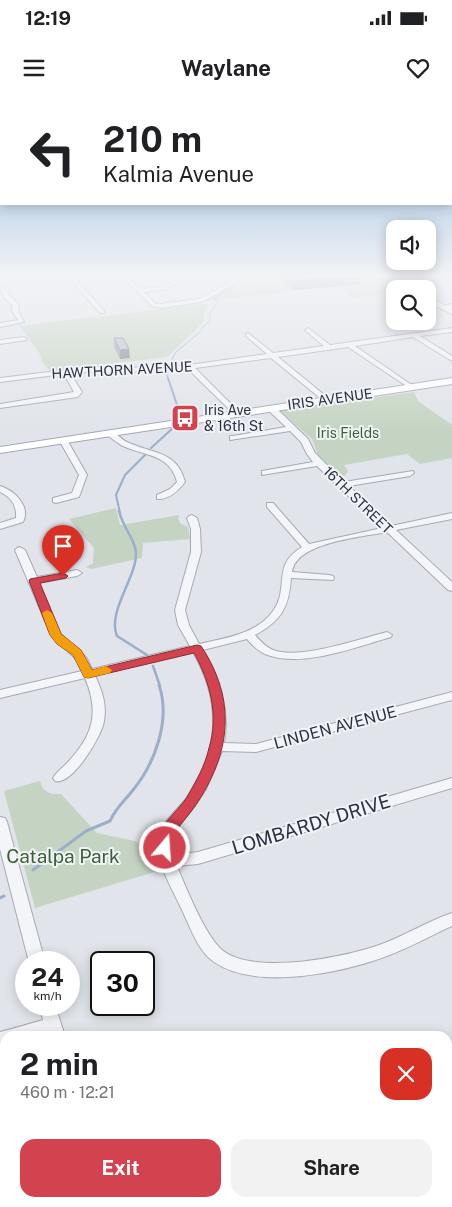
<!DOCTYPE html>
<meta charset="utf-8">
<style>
:root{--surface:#fff;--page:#f2f2f2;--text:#202124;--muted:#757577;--accent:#d2434f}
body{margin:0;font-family:"Public Sans",sans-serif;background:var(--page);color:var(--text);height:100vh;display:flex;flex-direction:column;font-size:19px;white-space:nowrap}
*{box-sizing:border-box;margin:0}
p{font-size:16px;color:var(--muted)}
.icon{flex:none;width:28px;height:28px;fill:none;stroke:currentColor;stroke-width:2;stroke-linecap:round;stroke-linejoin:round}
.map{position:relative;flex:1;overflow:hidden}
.sheet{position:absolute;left:0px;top:931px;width:452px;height:176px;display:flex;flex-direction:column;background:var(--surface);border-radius:15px 15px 0 0;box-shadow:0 2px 12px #0003}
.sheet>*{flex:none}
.banner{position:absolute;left:0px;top:0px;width:452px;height:105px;box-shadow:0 2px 12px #0003;background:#fff;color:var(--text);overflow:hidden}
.fabs{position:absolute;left:386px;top:120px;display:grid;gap:10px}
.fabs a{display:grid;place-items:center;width:50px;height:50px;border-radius:10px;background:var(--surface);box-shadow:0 2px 12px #0003;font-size:25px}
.speed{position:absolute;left:15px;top:851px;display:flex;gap:10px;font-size:25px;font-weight:700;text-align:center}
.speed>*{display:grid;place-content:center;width:65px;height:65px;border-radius:50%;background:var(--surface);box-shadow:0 2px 12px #0003;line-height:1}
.speed small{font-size:12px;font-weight:400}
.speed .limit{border:2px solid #111;border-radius:8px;background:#fff;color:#111}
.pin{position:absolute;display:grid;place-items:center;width:42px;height:42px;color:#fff;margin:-51px -21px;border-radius:50% 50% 50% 0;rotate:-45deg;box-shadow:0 0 5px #0007}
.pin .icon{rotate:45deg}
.me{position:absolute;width:55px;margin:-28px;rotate:18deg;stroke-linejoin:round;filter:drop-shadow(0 0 4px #0008)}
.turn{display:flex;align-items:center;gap:18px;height:105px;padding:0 20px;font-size:22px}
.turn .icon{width:65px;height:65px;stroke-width:2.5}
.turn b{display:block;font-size:35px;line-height:42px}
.round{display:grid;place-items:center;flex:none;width:52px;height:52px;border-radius:15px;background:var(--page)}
.headline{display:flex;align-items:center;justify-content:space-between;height:85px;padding:0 20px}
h1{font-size:30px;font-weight:700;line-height:38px}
.button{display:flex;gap:10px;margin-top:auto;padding:10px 20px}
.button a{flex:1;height:58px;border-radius:15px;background:var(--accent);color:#fff;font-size:20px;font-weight:700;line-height:58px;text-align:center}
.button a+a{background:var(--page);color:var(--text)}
.status{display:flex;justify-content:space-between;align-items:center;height:35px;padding:0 25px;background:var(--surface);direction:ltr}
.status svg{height:14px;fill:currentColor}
header{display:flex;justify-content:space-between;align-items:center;height:65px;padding:0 20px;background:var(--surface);font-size:22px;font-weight:700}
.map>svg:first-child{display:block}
</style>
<div class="status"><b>12:19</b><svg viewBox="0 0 49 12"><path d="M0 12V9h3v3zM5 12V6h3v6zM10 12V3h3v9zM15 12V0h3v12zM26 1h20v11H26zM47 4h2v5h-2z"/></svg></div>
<header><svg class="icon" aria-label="menu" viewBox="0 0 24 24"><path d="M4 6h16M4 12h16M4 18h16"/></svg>Waylane<svg class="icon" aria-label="heart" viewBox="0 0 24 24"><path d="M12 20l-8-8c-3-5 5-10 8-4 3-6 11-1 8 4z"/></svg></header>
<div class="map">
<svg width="452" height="1107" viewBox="0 0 452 1107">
<rect width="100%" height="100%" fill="#e1e4ea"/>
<path fill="#c5d4c2" d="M237,176h11v4l30,-4h102l22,13h-7v4l-41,5 -18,-12 -134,16 36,-21z
M204,204l6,1 -6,7 -1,9 -6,8 -30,28 -117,14 -9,-10 1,-4 -22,-31z
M414,292l4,9 34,24v33l-32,6 -13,-10 -63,11 4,6 -4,6h-3l-23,-22 -6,-16 -32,-28z
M116,408l4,17 59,-10 -1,4 3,5 7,3 2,12 -47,4 -1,15 -51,11 -5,-2 7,-4 1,-15 -25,-29z
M40,681c3,11 10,14 21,13l36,39 38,8 20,9 1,6 5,14 -126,38 -31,-117z"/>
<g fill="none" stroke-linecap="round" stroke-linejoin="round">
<path stroke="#9bafcb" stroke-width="1" d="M216,201l-2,-3 36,-22
M201,229l9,-8v-8l7,-10
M168,267l8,-15 24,-20
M167,274l1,5"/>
<path stroke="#9bafcb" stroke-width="2" d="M168,278l10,30 1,11
M151,348l23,-21
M120,413l-4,-18 9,-20 21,-21"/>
<path stroke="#9bafcb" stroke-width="2.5" d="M119,411c4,17 17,29 17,43 0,24 -29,58 -19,82l30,19
M153,566l7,20"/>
<path stroke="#9bafcb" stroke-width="3" d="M33,770l53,-39 24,-10c8,-16 13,-18 23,-31 22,-27 38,-70 26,-105
M0,798l4,-2"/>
<defs>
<path id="minor" d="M67,176h6l31,35v2h-4z
M122,176h6l13,13 22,-2 13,-8 -1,-3h6v5l-15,8 -22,3 12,12h4l39,-5 32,-18 -1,-5h6l1,6 -35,20 -42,6 -8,-2z
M436,176l16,1 -54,7 -3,-2z
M0,185l19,20 -1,6 6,11 -24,5v-4l18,-3 -6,-9 1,-5c-7,-6 -13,-11 -13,-21z
M452,204v4l-10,1 -3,-2z
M308,228l22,17 122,-17v4l-32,4 32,20v5l-39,-24 -58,9 58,40v2l-2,1 -63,-42 -70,10 50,41 1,2 -4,2 -54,-44 -76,10 43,43 1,2 -4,2 -47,-46c-39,6 -79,0 -118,4l12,19 -4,5 -78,11v-4l74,-12 -10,-18 -64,8v-4l90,-11 78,1 99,-14 -21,-18v-2l2,-1 25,20 51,-7 -18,-15 -1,-1z
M24,237l3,2 -1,1 -26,4v-4z
M268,306h6l34,33 7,14 29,29 69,-11 1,2 -4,3 -61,10 42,40 61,-13v6l-56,11 56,52v9l-4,-1 -61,-58c-25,5 -91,10 -95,40l37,3 4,1 1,2 -1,2 -42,-2c-2,30 -10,43 -36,57 5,6 11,12 18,15 27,10 86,-11 114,-18l5,3 -1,2c-35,10 -91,32 -126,17 -7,-3 -13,-9 -18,-15l-44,11c17,29 27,59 21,93l32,1 196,-52v8l-196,52 -34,-1 -16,38 -11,17 -20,25 -3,9 2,15 24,-3 254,-74v10l-254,76 -21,2c9,22 28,69 45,84 31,26 125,7 160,-6 24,-9 46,-23 70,-31v13c-22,10 -43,22 -65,30 -45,17 -131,35 -173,6 -17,-12 -24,-36 -33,-54 -9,-20 -25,-45 -23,-67 2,-17 17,-29 27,-41 35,-47 37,-97 8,-148l-98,23c7,16 12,29 9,46 -2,15 -32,65 -49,60l-2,-3c4,-7 11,-11 16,-17 25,-27 30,-50 16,-83l-85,20v-8l82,-19 -5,-11 -26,-25 -36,-85 2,-2 3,-1 5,3 12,27 40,-7 5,3 -5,3 -38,7 22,51 25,23 6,12 98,-23 -12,-21 -3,-15 16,-58v-23l-4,-11 2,-2 3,-1 5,3 3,11 1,23 -16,58 4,15 10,19c26,-6 58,-10 74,-33 17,-23 -2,-46 29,-64l-35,-40v-4h6l36,41 73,-16 -65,-62 -55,9v-4l51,-9 -6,-8 -6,-12 -11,-11 -60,9v-4h3l53,-9 -18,-17z
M107,331c8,-1 13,8 20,11 25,12 50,8 58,40 -7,9 -16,18 -28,17v-4l13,-6 7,-7c-7,-28 -32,-26 -54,-36 -6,-3 -10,-7 -16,-11z
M60,338h6l21,37 -8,22 -23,6 -3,-1v-4l19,-5 7,-18 -20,-35z
M0,386c14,4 31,20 23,36l-23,7v-6l16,-5c1,-12 -5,-21 -16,-26z
M0,717l5,1 2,4 38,140h-16l-29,-113z
M39,905h16l10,31h-18v-1l-6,1h-36v11l-5,1v-16c13,-3 28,-8 43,-12z
M452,1050v20l-4,2v-20z
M90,1102h20l1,5h-20z
M319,1102h24l-2,5h-24z"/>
<path id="major" d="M384,176h8l21,13h-8z
M428,197l24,12v5l-24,-12z
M452,278v6l-452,69v-6z"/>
</defs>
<use href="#minor" stroke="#a6aab4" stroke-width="2"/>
<use href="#major" stroke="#a0a7b6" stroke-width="2"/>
<use href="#minor" fill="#f4f5f8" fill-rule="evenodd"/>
<use href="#major" fill="#fff" fill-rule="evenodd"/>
</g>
<path fill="#9ea3ab" d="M283,176h78l-1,8 -66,6 -12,-8z
M114,238l16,20 -10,1 -6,-12z"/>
<path fill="#81848b" d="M347,176h14l-1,8 -66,6v-9z
M129,249l1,9 -10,1v-9z"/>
<path fill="#b8bdc7" stroke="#81848b" d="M287,176h60l-53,5z
M114,238h9l6,11 -9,1z"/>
<linearGradient id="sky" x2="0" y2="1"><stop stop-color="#89b2dc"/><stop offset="0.53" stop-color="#f2f3f6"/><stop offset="1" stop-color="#f2f3f6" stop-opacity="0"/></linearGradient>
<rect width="452" height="331" fill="url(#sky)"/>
<path fill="#d2434f" stroke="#882c33" d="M63,473l5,3 -2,2 -26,5 21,51 20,16 11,20 105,-25 4,1c36,54 30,108 -6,160 -6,9 -13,16 -19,25 -4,7 -2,14 -6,21l-5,2 -5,-2c-11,-20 18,-40 27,-55 9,-16 18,-31 22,-49 10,-33 1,-66 -15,-95l-106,25 -4,-1 -11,-22 -16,-11 -7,-9 -21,-54 1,-2z"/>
<path fill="#f59e0b" d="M47,510l5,3 9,21 20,16 11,20 14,-4 6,4 -2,3 -22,5 -4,-1 -11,-22 -16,-11 -7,-9 -8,-22z"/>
<defs>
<symbol id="bus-square" viewBox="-11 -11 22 22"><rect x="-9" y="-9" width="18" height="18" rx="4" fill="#d2434f" stroke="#f1f3f7"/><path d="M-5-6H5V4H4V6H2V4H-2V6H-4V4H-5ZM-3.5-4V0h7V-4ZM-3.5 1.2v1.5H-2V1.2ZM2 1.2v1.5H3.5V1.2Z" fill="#fff"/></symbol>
</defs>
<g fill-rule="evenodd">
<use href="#bus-square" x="169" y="302" width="32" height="32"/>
</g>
<g text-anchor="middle" stroke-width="4" stroke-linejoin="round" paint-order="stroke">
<g font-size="14" fill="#293042" stroke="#f1f3f7">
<text transform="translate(122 270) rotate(-3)" y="5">HAWTHORN AVENUE</text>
<text transform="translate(330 299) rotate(-8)" y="5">IRIS AVENUE</text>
<text transform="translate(358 400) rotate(44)" y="5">16TH STREET</text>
</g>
<g font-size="14" fill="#293042" stroke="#f1f3f7" text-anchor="start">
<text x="204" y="315">Iris Ave<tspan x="204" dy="16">&amp; 16th St</tspan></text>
</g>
<g font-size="14" fill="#3b5f36" stroke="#f1f3f7">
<text x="348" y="338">Iris Fields</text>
</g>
<g font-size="16" fill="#293042" stroke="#f1f3f7">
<text transform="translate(335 627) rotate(-15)" y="6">LINDEN AVENUE</text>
</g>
<g font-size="19" fill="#293042" stroke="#f1f3f7">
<text transform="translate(311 724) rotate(-17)" y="7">LOMBARDY DRIVE</text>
</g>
<g font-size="19" fill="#3b5f36" stroke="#f1f3f7">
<text x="63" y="763">Catalpa Park</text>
</g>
</g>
</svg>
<div class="fabs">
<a><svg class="icon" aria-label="sound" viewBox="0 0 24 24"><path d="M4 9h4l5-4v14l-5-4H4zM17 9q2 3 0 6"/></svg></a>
<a><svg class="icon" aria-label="search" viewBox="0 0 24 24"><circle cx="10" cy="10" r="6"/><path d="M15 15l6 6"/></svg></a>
</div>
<div class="speed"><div>24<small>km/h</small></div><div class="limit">30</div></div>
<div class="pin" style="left:63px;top:476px;background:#d93025"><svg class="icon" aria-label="arrive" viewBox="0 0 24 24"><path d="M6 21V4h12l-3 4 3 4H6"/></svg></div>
<svg class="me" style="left:165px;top:748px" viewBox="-20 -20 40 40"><circle r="17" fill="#d2434f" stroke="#fff" stroke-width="3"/><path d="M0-11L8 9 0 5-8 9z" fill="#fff"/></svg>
<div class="banner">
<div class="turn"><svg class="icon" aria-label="left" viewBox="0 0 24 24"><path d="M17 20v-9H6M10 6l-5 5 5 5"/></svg><div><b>210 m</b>Kalmia Avenue</div></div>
</div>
<section class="sheet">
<div class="headline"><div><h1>2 min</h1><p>460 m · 12:21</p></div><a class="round" style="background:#d93025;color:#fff"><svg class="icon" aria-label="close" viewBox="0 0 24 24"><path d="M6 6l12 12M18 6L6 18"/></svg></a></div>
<div class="button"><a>Exit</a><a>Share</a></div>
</section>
</div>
